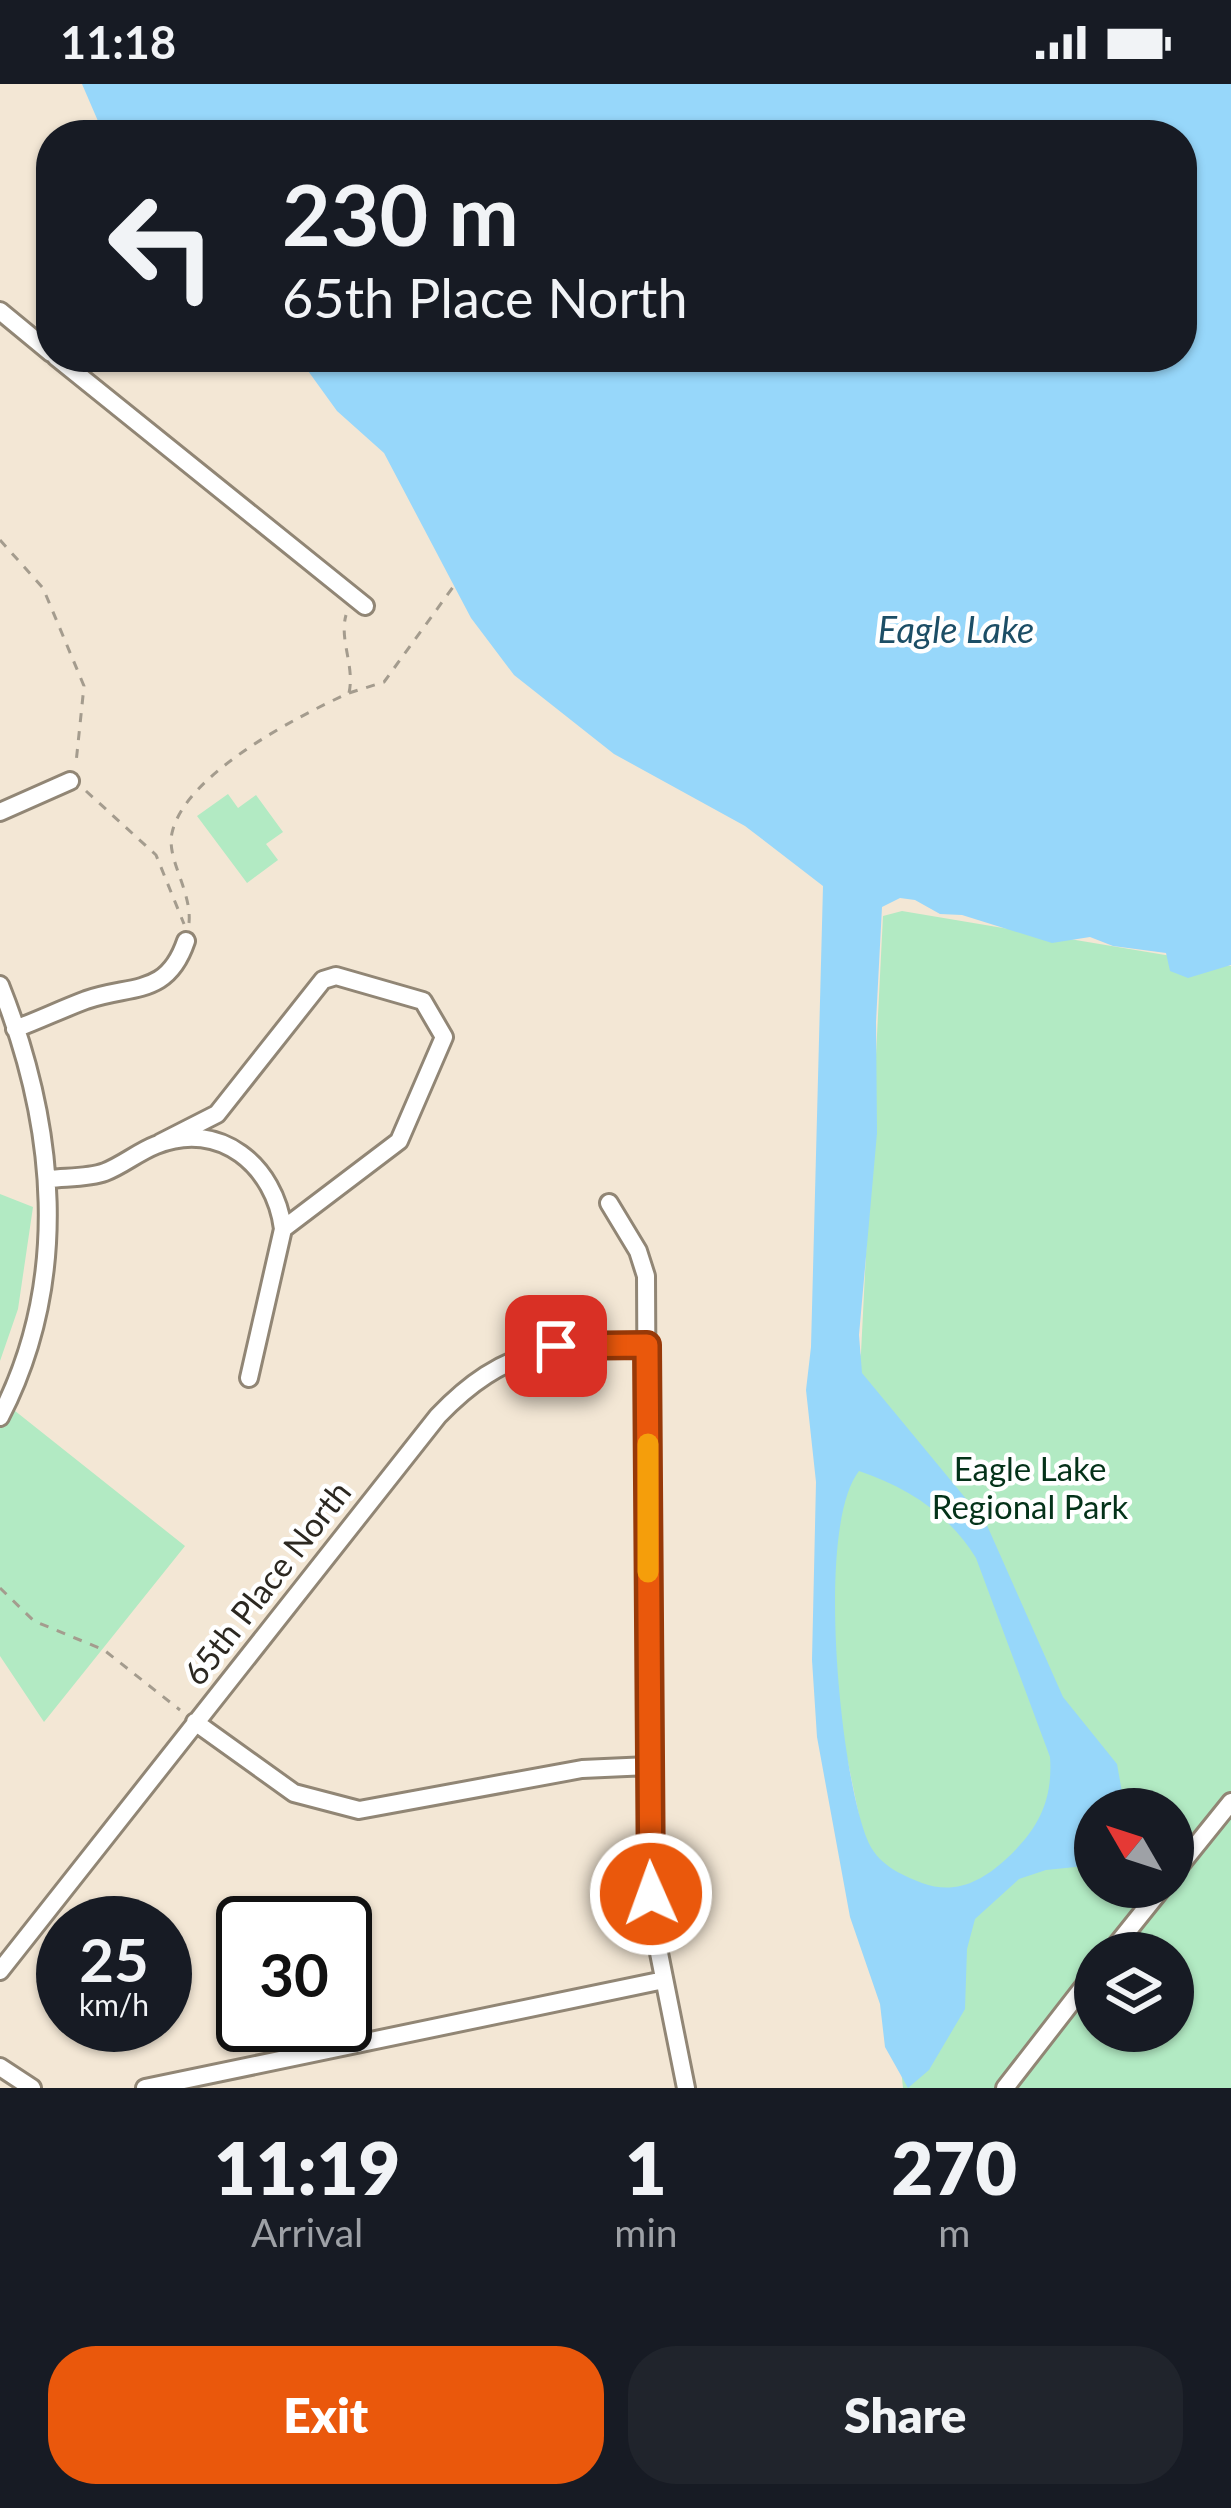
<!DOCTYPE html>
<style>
:root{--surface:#171b24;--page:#20242c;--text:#f1f3f6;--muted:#9ea1a6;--accent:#ea580c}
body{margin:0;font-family:Lato,sans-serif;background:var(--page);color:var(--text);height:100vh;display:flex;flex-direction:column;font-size:45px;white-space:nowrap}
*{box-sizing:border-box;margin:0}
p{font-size:39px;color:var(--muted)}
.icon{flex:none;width:66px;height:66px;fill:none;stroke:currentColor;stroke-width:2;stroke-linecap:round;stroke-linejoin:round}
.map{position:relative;height:2004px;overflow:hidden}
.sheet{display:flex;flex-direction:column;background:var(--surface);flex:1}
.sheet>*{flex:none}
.hud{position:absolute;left:36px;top:36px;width:1161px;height:252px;border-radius:48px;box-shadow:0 3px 9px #0004;background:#171b24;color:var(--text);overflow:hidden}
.needle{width:78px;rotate:309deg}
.buttons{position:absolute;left:1074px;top:1704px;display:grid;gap:24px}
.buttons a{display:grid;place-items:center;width:120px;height:120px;border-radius:50%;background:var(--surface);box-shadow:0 3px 9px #0004;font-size:60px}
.speed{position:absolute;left:36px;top:1812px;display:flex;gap:24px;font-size:60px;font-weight:700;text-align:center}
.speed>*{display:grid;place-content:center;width:156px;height:156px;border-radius:50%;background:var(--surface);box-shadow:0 3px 9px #0004;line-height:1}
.speed small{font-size:30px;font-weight:400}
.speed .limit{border:6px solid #111;border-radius:18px;background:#fff;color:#111}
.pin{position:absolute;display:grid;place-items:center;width:102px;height:102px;color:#fff;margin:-51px;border-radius:24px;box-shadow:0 6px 18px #0006}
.me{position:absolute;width:132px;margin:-66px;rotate:358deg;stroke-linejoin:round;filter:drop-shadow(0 0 9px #0008)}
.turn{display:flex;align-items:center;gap:42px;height:252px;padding:0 48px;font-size:54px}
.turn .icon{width:156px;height:156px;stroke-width:2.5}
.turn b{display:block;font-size:84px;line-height:102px}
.eta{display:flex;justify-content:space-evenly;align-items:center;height:204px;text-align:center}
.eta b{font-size:72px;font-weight:800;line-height:84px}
.button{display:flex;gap:24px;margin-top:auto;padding:24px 48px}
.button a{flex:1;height:138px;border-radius:48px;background:var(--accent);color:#fff;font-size:48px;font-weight:800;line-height:138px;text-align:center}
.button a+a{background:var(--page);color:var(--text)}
.status{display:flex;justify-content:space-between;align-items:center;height:84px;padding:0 60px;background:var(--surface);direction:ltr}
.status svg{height:33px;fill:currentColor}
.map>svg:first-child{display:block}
</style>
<div class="status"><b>11:18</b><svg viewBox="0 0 49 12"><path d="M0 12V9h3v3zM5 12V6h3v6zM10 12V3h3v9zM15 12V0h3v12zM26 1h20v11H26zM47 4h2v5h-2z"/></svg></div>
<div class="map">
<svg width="1231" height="2004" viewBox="0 0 1231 2004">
<rect width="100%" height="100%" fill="#f3e7d5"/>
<path fill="#b2eac3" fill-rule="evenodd" d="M228,710l10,14 18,-13 27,37 -17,12 12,16 -31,23 -50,-67z
M902,827l329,55v1122h-328l-12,-117 -59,-286v-233l29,-99 22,-437zM1095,1725h78v78h-78zM1095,1869h78v78h-78z
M0,1110l33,13 -15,102 -18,52z
M0,1315l185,147 -141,176 -44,-66z"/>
<path fill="#97d7fa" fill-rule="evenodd" d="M82,0h1149v881l-43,13 -18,-7 -4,-18 -53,-7 -23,-9 -38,6 -90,-28 -22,-1 -25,-14 -15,-2 -18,9 -6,115 1,111 -18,202 3,38 124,150 77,174 54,67 8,45h-30v56l-49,5 -27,9 -44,40 -8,30 -2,60 -36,61 -21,18 -23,-41 -5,-43 -30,-87 -33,-180 -5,-77 4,-178 -10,-92 5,-43 12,-461 -78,-60 -131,-72 -100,-79 -43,-57 -87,-165 -47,-42 -39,-54h884v-222h-1078zM859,1387c48,16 90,43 117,87l74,199c3,44 -12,73 -45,103 -24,22 -51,35 -83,23 -23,-9 -45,-19 -55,-44 -27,-67 -52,-312 -8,-368z"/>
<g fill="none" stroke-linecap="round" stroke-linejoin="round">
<defs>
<path id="minor" d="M0,227l51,42
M56,273l309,249
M0,728l70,-31
M0,901c56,140 71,295 0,432
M15,945c24,-9 47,-20 71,-29 46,-16 81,-3 100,-59
M160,1059l57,-29 106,-134 13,-4 87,25 21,36 -45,104 -116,88
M49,1095c18,-2 40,-1 56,-7 18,-7 33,-20 51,-27 64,-26 119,21 127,84l-34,149
M609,1119l29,48 8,25 3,600 5,52 32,160
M195,1638l99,71 65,17 223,-41 67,-3
M1173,1790l58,-72
M1110,1869l53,-66
M0,1887l438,-555c67,-70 117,-72 209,-71
M0,1983l32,21
M145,2004l519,-108
M1005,2004l90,-116"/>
</defs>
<use href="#minor" stroke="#918675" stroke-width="22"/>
<path stroke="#a49c8e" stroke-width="3" stroke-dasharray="9 9" stroke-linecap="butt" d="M0,456l43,48 41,98 -8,77
M349,609l35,-11 72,-99
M86,707l70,64 28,69
M189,839c3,-32 -23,-64 -17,-90 13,-59 126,-117 177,-140 6,-27 -10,-53 -3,-78
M0,1504l34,33 70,29 76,60"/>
<use href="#minor" stroke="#fff" stroke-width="16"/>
</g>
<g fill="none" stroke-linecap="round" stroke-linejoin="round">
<defs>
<path id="route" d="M556,1262l91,-1 4,549"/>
</defs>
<use href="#route" stroke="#983908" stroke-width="30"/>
<use href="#route" stroke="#ea580c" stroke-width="21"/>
<path stroke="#f59e0b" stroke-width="21" d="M648,1360v128"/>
</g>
<g text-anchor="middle" stroke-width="9" stroke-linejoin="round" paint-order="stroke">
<g font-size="33" fill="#043219" stroke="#fff">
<text x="1030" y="1397">Eagle Lake<tspan x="1030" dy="38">Regional Park</tspan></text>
</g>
<g font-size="33" fill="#2c2821" stroke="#fff">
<text transform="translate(267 1499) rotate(-52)" y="12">65th Place North</text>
</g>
<g font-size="36" font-style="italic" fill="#1c4e66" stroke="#fff">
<text x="956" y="559">Eagle Lake</text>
</g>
</g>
</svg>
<div class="buttons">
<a><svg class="needle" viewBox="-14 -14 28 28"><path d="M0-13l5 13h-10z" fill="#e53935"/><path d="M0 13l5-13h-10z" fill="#9ea1a6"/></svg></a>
<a><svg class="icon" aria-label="layers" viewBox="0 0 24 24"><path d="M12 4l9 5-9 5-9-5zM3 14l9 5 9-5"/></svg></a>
</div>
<div class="speed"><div>25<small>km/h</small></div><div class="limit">30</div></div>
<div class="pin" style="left:556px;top:1262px;background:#d93025"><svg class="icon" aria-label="arrive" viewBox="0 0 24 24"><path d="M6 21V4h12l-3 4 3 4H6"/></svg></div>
<svg class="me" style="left:651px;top:1810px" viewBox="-20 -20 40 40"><circle r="17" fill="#ea580c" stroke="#fff" stroke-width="3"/><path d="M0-11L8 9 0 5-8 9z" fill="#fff"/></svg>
<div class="hud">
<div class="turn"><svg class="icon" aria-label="left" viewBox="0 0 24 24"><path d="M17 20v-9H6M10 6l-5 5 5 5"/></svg><div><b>230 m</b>65th Place North</div></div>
</div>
</div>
<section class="sheet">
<div class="eta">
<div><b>11:19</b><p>Arrival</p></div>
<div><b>1</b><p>min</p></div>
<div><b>270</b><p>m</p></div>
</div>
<div class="button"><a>Exit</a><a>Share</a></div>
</section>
